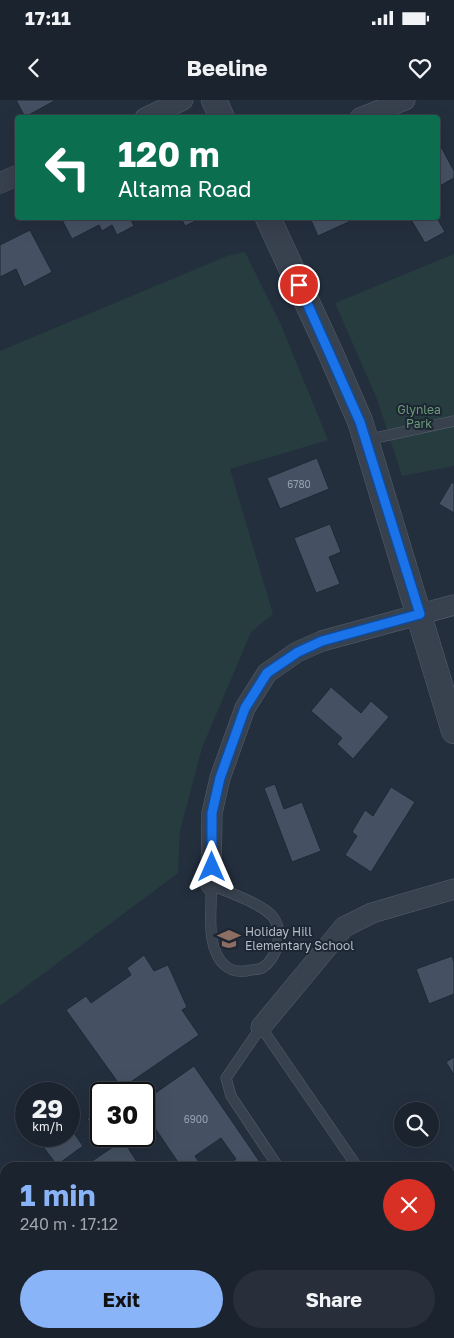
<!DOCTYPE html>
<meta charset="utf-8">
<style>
:root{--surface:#1b232e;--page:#282f3a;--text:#f1f3f6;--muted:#a0a4aa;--line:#39404a;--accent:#8ab4f8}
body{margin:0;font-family:"Golos Text",sans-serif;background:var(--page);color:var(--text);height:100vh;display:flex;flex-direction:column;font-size:19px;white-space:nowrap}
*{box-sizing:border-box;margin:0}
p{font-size:16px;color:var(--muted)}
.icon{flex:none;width:28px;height:28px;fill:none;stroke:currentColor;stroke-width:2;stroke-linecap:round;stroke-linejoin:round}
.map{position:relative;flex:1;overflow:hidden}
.details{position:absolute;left:0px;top:1062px;width:455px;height:176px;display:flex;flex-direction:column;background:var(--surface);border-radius:15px 15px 0 0;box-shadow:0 5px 20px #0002,0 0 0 1px var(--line)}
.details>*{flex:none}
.guide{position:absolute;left:15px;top:15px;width:425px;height:105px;border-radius:5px;box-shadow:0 5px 20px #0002,0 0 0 1px var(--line);background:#0b6e4f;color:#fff;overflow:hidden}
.tools{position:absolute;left:394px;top:1002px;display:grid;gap:10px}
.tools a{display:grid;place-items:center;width:45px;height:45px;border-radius:50%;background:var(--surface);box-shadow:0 5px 20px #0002,0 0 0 1px var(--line);font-size:25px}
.speed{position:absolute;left:15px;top:982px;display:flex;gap:10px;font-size:25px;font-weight:700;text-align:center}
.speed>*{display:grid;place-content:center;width:65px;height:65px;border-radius:50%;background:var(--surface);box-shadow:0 5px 20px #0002,0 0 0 1px var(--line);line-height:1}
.speed small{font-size:12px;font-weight:400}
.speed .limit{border:2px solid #111;border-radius:8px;background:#fff;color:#111}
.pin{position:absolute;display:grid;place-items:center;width:42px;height:42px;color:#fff;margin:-21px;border:2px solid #fff;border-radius:50%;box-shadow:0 1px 5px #0007}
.me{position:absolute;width:55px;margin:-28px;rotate:0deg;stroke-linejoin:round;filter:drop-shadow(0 0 4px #0008)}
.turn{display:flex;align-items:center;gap:18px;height:105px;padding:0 20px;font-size:22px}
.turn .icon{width:65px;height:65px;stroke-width:2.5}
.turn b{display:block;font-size:35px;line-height:42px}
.round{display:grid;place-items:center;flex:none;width:52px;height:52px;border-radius:26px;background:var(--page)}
.headline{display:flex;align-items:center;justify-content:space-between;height:85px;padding:0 20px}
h1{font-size:30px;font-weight:700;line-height:38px;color:var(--accent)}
.action{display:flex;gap:10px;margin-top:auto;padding:10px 20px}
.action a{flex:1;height:58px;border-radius:30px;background:var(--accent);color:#111;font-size:20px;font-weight:700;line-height:58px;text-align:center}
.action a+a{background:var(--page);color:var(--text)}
.status{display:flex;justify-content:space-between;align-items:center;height:35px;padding:0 25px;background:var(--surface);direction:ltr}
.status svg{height:14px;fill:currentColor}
header{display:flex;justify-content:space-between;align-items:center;height:65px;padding:0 20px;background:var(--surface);font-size:22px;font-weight:700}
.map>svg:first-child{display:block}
</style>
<div class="status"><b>17:11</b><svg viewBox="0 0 49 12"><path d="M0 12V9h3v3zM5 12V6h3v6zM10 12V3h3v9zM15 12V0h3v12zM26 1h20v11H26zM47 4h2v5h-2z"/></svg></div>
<header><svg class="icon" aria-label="back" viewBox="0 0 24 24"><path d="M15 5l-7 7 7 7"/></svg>Beeline<svg class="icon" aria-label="heart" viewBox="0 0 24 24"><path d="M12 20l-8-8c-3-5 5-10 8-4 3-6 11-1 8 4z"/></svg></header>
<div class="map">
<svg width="454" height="1238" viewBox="0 0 454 1238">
<rect width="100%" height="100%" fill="#242f3e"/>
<path fill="#263c3f" d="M245,152l36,73 47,115 -98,29 43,145 -22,18 -49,116 -22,83 -2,42 -178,133v-655l227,-95z
M454,154v212l-52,10 -25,-77 -42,-96z"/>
<path fill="#455162" stroke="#1f2835" d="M16,0h40l-31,17z
M438,41l16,30v7l-16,9z
M61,118h69l4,8 -17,9 -5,-10 -10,6 -3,-6 -27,14z
M181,118h21l-17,8z
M310,118h47l-39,18z
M410,118h27l8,14 -20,11z
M30,130l22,42 -28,15 -8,-18 -16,8v-32z
M317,358l12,31 -49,20 -13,-31z
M452,382l2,2v29l-15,-9z
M330,424l11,28 -12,5 11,27 -24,9 -22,-55z
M331,587l30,26 10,-12 18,16 -36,42 -16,-15 5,-6 -31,-27z
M275,684l9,25 18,-7 19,49 -29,11 -28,-74z
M391,687l24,15 -44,70 -26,-17 12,-19 -5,-4 13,-22 8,6z
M144,855l10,16 14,-6 19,42 -5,3 17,25 -77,53 -56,-78 20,-14 5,7 40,-28 -4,-7z
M452,856l2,6v32l-25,10 -13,-35z
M454,957v18l-8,-13z
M194,966l70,102h-40l12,-9 -15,-21 -26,18 8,12h-21l-38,-56v-11z
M101,1009v26l-2,2 -12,-18z
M71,1029l12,17 -26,19 -13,-17 17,-12h8v-5z
M123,1040l18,28h-59z
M5,1123v43l-5,-8v-32z
M0,1213l5,8v13h9l3,4h-17z
M51,1234h54l-6,4h-45z
M157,1234h63l2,4h-71z"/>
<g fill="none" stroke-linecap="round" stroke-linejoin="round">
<defs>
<path id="service" d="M366,340l88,-19
M211,785c16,7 52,19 62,32 11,14 5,41 -11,51 -3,1 -8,2 -11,2 -23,6 -35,-9 -39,-31 -3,-17 0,-36 -1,-54z
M279,1068l-48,-72 -5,-18 35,-51 97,141
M450,1201l3,5 1,7
M390,1234l3,4
M451,1238l3,-9"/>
<path id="minor" d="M145,18l38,-18
M360,18l45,-18
M0,83l18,-8
M211,785l1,-72 8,-35 25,-70 22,-35 30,-21 25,-11 132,-36
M261,927l83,-100 28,-14 82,-24"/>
<path id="tertiary" d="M214,0l8,18
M268,118l62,134 30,69 94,310"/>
</defs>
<use href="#service" stroke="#565f6c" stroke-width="11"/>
<use href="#minor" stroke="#565f6c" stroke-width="21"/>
<use href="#tertiary" stroke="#565f6c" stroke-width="26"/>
<use href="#service" stroke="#38414e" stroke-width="10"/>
<use href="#minor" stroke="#38414e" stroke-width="20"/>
<use href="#tertiary" stroke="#38414e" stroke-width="25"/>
</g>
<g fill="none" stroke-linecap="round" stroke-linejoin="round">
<defs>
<path id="route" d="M212,767v-54l8,-35 25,-70 22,-35 31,-21 24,-11 98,-27 -60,-192 -61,-137"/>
</defs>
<use href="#route" stroke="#114b97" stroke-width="12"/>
<use href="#route" stroke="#1a73e8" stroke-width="9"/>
</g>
<defs>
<symbol id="school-bare" viewBox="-9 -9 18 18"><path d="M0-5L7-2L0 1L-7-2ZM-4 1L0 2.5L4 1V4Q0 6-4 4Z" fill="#8d6e63" stroke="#1d2633" stroke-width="2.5" paint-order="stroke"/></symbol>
</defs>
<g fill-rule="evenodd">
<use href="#school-bare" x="213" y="823" width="32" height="32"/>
</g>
<g text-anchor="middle" stroke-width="4" stroke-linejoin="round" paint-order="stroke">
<g font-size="10" fill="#98a1af">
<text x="299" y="388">6780</text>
<text x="196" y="1023">6900</text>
</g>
<g font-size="12" fill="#6b9a76" stroke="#1d2633">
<text x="419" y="314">Glynlea<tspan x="419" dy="14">Park</tspan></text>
</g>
<g font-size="12" fill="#b4bcc9" stroke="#1d2633" text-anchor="start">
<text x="245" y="836">Holiday Hill<tspan x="245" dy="14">Elementary School</tspan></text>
</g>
</g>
</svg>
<div class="tools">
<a><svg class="icon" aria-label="search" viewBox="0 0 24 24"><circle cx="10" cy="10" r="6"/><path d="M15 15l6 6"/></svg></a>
</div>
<div class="speed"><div>29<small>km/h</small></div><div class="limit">30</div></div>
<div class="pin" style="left:299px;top:185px;background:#d93025"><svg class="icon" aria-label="arrive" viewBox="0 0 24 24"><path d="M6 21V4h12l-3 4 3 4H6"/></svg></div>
<svg class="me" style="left:212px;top:767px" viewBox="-20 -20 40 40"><path d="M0-17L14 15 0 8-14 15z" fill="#1a73e8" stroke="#fff" stroke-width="4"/></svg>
<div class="guide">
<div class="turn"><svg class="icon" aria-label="left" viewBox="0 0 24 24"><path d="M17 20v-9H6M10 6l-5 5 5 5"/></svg><div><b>120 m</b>Altama Road</div></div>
</div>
<section class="details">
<div class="headline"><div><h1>1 min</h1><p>240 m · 17:12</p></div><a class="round" style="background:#d93025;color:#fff"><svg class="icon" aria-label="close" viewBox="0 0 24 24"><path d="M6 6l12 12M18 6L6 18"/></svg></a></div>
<div class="action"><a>Exit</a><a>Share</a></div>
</section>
</div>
